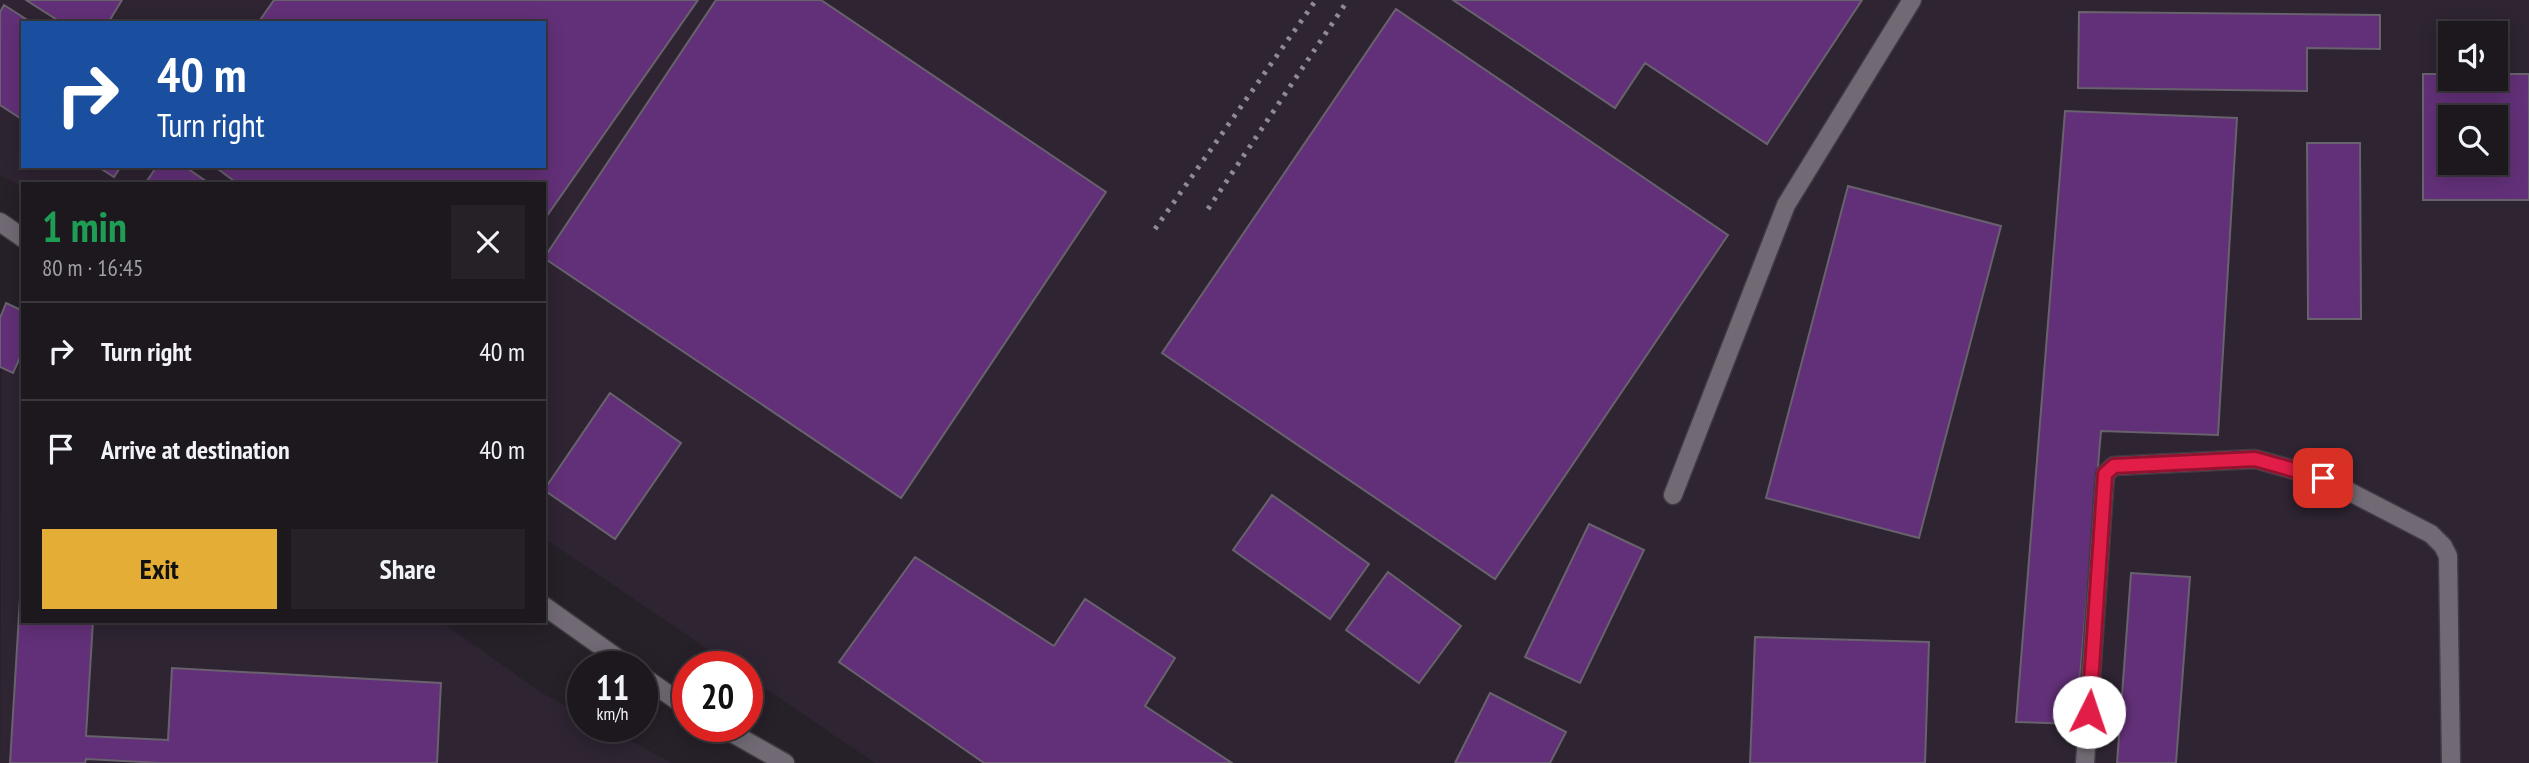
<!DOCTYPE html>
<meta charset="utf-8">
<style>
:root{--surface:#1c181e;--page:#252127;--text:#f1f3f6;--muted:#a0a0a4;--line:#3a373c;--accent:#e4ad35}
body{margin:0;font-family:"PT Sans Narrow",sans-serif;background:var(--page);color:var(--text);height:100vh;display:flex;flex-direction:column;font-size:26px;white-space:nowrap}
*{box-sizing:border-box;margin:0}
p{font-size:23px;color:var(--muted)}
.icon{flex:none;width:38px;height:38px;fill:none;stroke:currentColor;stroke-width:2;stroke-linecap:round;stroke-linejoin:round}
.map{position:relative;flex:1;overflow:hidden}
.drawer{position:absolute;left:21px;top:182px;width:525px;height:441px;display:flex;flex-direction:column;background:var(--surface);border-radius:0px;box-shadow:0 4px 18px #0003,0 0 0 2px var(--line)}
.drawer>*{flex:none}
.top-card{position:absolute;left:21px;top:21px;width:525px;height:147px;border-radius:0px;box-shadow:0 4px 18px #0003,0 0 0 2px var(--line);background:#1a4fa0;color:#fff;overflow:hidden}
.fabs{position:absolute;left:2438px;top:21px;display:grid;gap:14px}
.fabs a{display:grid;place-items:center;width:70px;height:70px;border-radius:0px;background:var(--surface);box-shadow:0 4px 18px #0003,0 0 0 2px var(--line);font-size:35px}
.speed{position:absolute;left:567px;top:651px;display:flex;gap:14px;font-size:35px;font-weight:700;text-align:center}
.speed>*{display:grid;place-content:center;width:91px;height:91px;border-radius:50%;background:var(--surface);box-shadow:0 4px 18px #0003,0 0 0 2px var(--line);line-height:1}
.speed small{font-size:18px;font-weight:400}
.speed .limit{border:10px solid #d22;background:#fff;color:#111}
.pin{position:absolute;display:grid;place-items:center;width:60px;height:60px;color:#fff;margin:-30px;border-radius:14px;box-shadow:0 4px 10px #0006}
.me{position:absolute;width:77px;margin:-38px;rotate:4deg;stroke-linejoin:round;filter:drop-shadow(0 0 5px #0008)}
.turn{display:flex;align-items:center;gap:24px;height:147px;padding:0 21px;font-size:32px}
.turn .icon{width:91px;height:91px;stroke-width:2.5}
.turn b{display:block;font-size:49px;line-height:60px}
.round{display:grid;place-items:center;flex:none;width:74px;height:74px;border-radius:0px;background:var(--page)}
.overview{display:flex;align-items:center;justify-content:space-between;height:119px;padding:0 21px}
h1{font-size:42px;font-weight:700;line-height:52px;color:#1e9e55}
.button{display:flex;gap:14px;margin-top:auto;padding:14px 21px}
.button a{flex:1;height:80px;border-radius:0px;background:var(--accent);color:#111;font-size:28px;font-weight:700;line-height:80px;text-align:center}
.button a+a{background:var(--page);color:var(--text)}
ul{padding:0;list-style:none}
li{display:flex;align-items:center;gap:21px;height:98px;padding:0 21px;border-top:2px solid var(--line)}
li div{flex:1}
li b{display:block;font-size:26px}
li em{font-style:normal}
.map>svg:first-child{display:block}
</style>
<div class="map">
<svg width="2529" height="763" viewBox="0 0 2529 763">
<rect width="100%" height="100%" fill="#262028"/>
<path fill="#2e2432" fill-rule="evenodd" d="M0,0h2529v763h-1654l-128,-87v-9h-13l-190,-129v-354h-521v4l-23,-13zM23,23h521v143h-521zM2450,33h46v46h-46zM2450,117h46v46h-46z
M23,349v272h417l102,72 41,22v11h20l69,37h-672l2,-409z"/>
<path fill="#623078" stroke="#68626c" stroke-width="2" fill-rule="evenodd" d="M26,0h96l-14,23h-46z
M274,0h424l-154,220v-36h-306l-24,-18h330v-143h-286z
M716,0h105l285,192 -205,306 -357,-240z
M1453,0h409l-95,144 -122,-81 -30,45z
M4,5l28,18h-9v97l-23,-15v-93z
M1396,9l332,226 -233,344 -333,-226z
M2079,12l301,3v34l-73,-1v43l-229,-3z
M2423,74h27v5h46v-5h33v126h-106zM2450,117h46v46h-46z
M2065,111l172,7 -19,317 -117,-4 -25,293 -60,-2z
M2307,143h53l1,176h-53z
M97,166h24l-7,11z
M157,166h27l26,18h-65z
M1848,186l153,40 -82,312 -153,-40z
M6,303l17,8v40l-10,22 -13,-6v-49z
M610,393l71,50 -66,96 -71,-49z
M1272,495l97,69 -39,55 -97,-69z
M1589,524l55,26 -64,133 -55,-26z
M23,549v72h70l-7,115 82,4 4,-72 269,15 -4,80h-276l-75,-4 -1,4h-75z
M915,557l139,89 31,-47 90,59 -30,48 87,57h-248l-145,-101z
M1388,572l73,54 -42,57 -73,-53z
M2131,573l59,4 -14,186h-59z
M1755,637l174,5 -4,121h-175z
M1490,693l76,39 -16,31h-95z"/>
<g fill="none" stroke-linecap="round" stroke-linejoin="round">
<defs>
<path id="service" d="M0,222l23,16
M1673,495l113,-290 126,-205
M544,606l86,61
M642,676l46,32
M720,726l65,37
M2085,763l20,-289 9,-8 141,-7 68,19 108,56 12,12 5,10 3,207"/>
</defs>
<use href="#service" stroke="#403b42" stroke-width="21"/>
<use href="#service" stroke="#716a75" stroke-width="18"/>
<path stroke="#8f8b91" stroke-width="5" stroke-dasharray="3.5 7" stroke-linecap="butt" d="M1208,209l140,-209
M1155,229l161,-229"/>
</g>
<g fill="none" stroke-linecap="round" stroke-linejoin="round">
<defs>
<path id="route" d="M2089,712l16,-238 9,-8 141,-7 68,19"/>
</defs>
<use href="#route" stroke="#92132f" stroke-width="18"/>
<use href="#route" stroke="#e11d48" stroke-width="12"/>
</g>
</svg>
<div class="fabs">
<a><svg class="icon" aria-label="sound" viewBox="0 0 24 24"><path d="M4 9h4l5-4v14l-5-4H4zM17 9q2 3 0 6"/></svg></a>
<a><svg class="icon" aria-label="search" viewBox="0 0 24 24"><circle cx="10" cy="10" r="6"/><path d="M15 15l6 6"/></svg></a>
</div>
<div class="speed"><div>11<small>km/h</small></div><div class="limit">20</div></div>
<div class="pin" style="left:2323px;top:478px;background:#d93025"><svg class="icon" aria-label="arrive" viewBox="0 0 24 24"><path d="M6 21V4h12l-3 4 3 4H6"/></svg></div>
<svg class="me" style="left:2089px;top:712px" viewBox="-20 -20 40 40"><circle r="19" fill="#fff"/><path d="M0-13L10 11 0 6-10 11z" fill="#e11d48"/></svg>
<div class="top-card">
<div class="turn"><svg class="icon" aria-label="right" viewBox="0 0 24 24"><path d="M7 20v-9h11M14 6l5 5-5 5"/></svg><div><b>40 m</b>Turn right</div></div>
</div>
<section class="drawer">
<div class="overview"><div><h1>1 min</h1><p>80 m · 16:45</p></div><a class="round"><svg class="icon" aria-label="close" viewBox="0 0 24 24"><path d="M6 6l12 12M18 6L6 18"/></svg></a></div>
<ul>
<li><svg class="icon" aria-label="right" viewBox="0 0 24 24"><path d="M7 20v-9h11M14 6l5 5-5 5"/></svg><div><b>Turn right</b></div><em>40 m</em></li>
<li><svg class="icon" aria-label="arrive" viewBox="0 0 24 24"><path d="M6 21V4h12l-3 4 3 4H6"/></svg><div><b>Arrive at destination</b></div><em>40 m</em></li>
</ul>
<div class="button"><a>Exit</a><a>Share</a></div>
</section>
</div>
